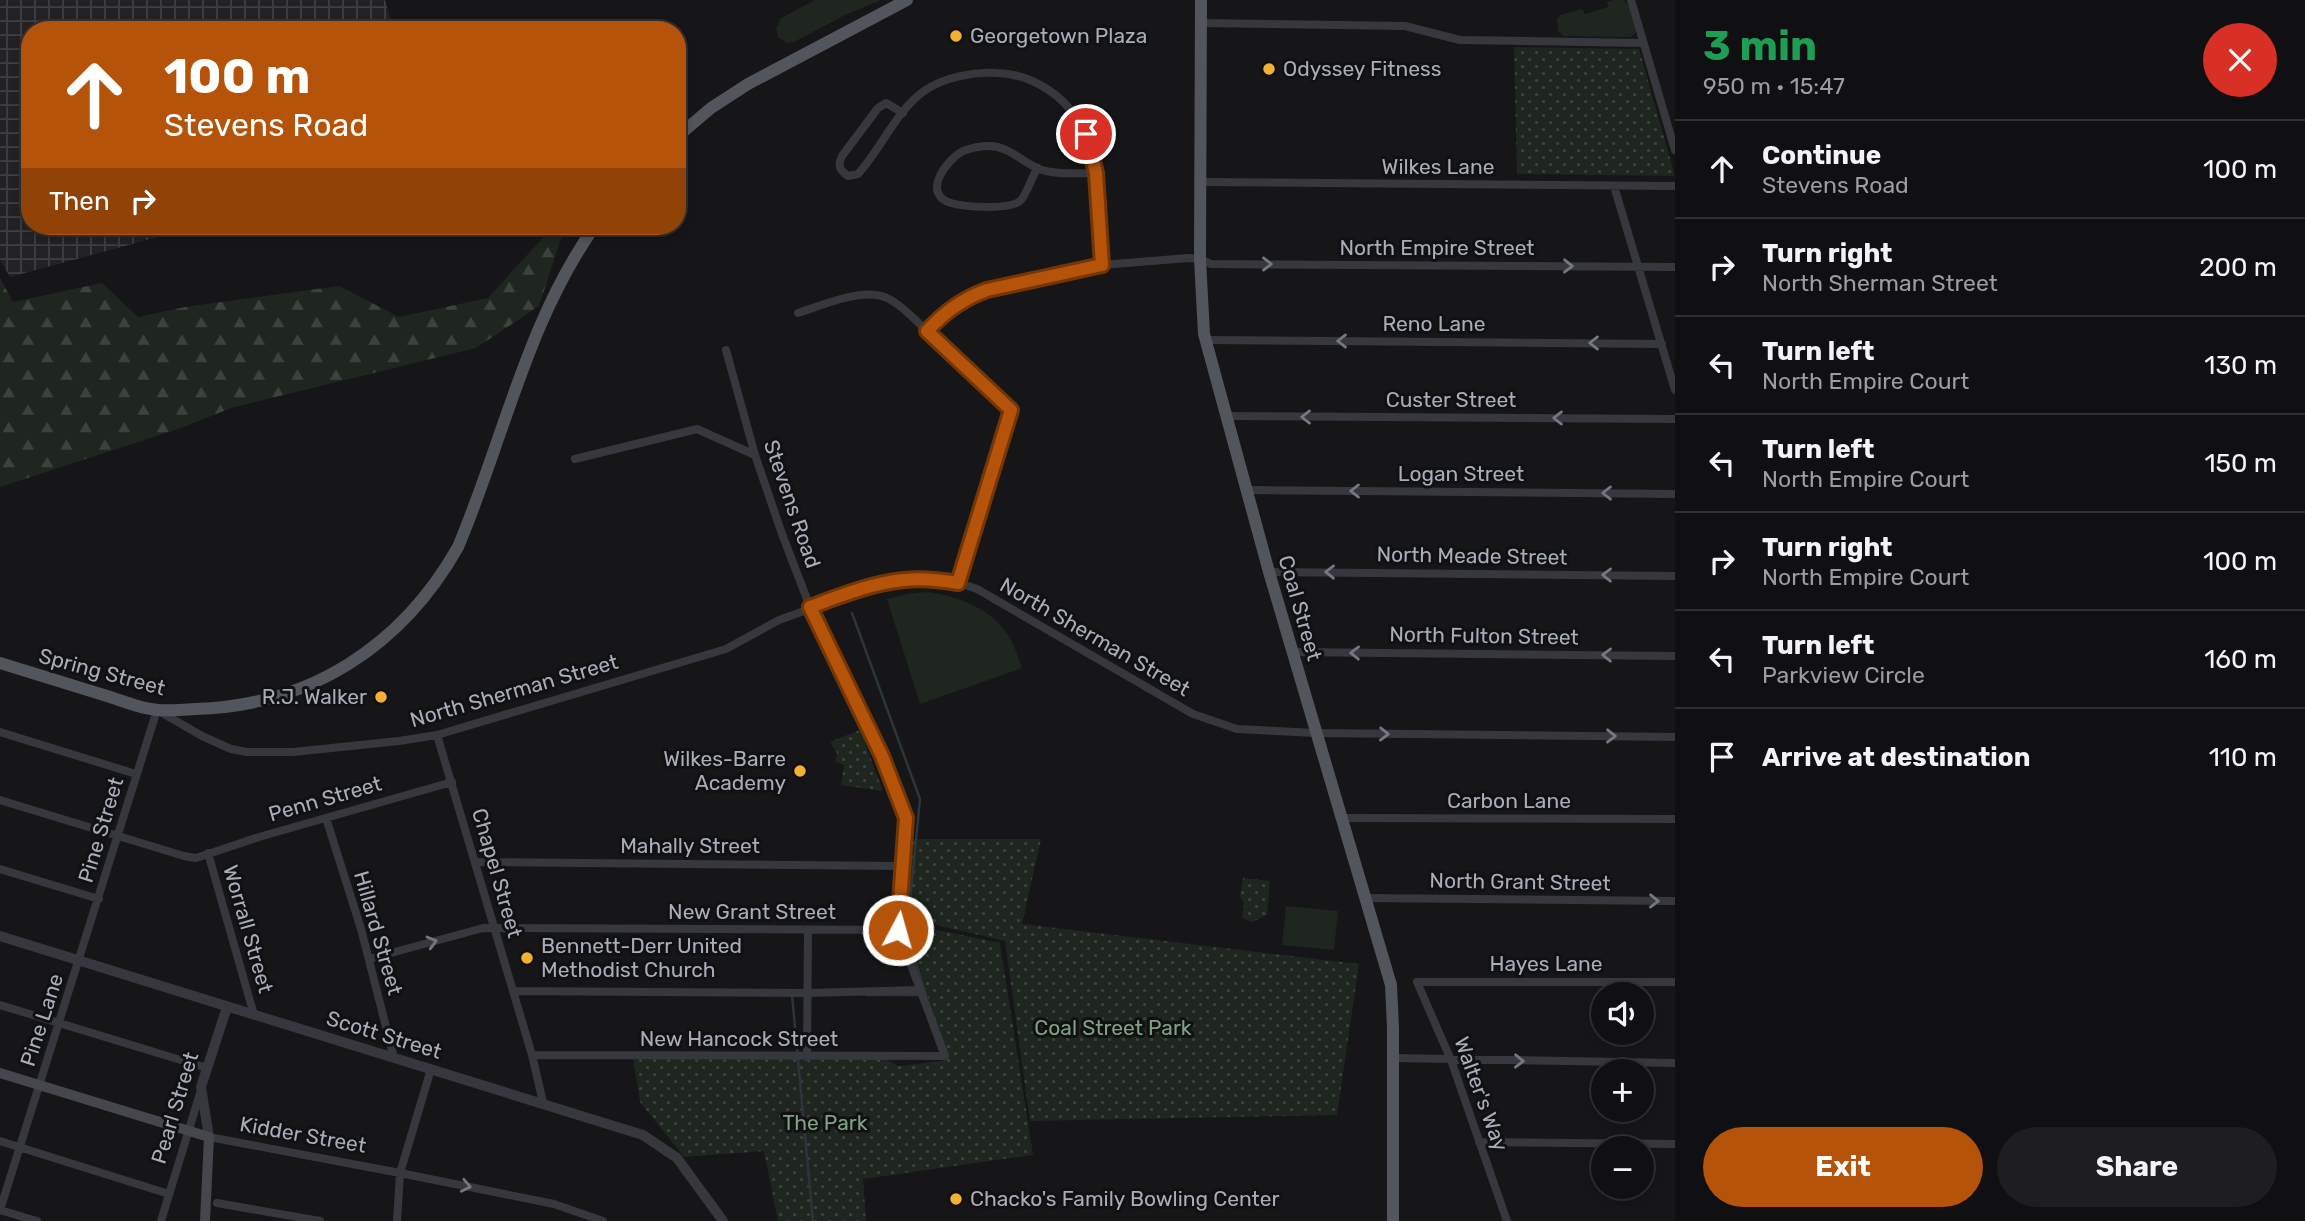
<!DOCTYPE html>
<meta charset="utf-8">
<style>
:root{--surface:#101012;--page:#1e1e20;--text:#f1f3f6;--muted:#9c9d9f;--line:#303032;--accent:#b45309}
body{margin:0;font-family:Rubik,sans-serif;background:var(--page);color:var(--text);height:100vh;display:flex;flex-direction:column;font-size:26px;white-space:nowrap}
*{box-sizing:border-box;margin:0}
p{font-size:23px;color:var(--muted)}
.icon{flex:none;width:38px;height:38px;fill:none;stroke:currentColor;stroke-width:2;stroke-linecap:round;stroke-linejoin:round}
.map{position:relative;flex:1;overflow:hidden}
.side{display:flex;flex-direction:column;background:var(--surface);width:630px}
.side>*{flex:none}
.top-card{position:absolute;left:21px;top:21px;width:665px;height:214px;border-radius:28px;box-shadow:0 4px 10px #0003,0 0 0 2px var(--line);background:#b45309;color:#fff;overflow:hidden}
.fabs{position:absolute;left:1591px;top:982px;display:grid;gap:14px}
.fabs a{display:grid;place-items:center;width:63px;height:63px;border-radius:50%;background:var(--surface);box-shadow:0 4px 10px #0003,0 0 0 2px var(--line);font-size:35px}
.pin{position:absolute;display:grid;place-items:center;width:60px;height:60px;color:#fff;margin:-30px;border:4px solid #fff;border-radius:50%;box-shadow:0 2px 7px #0007}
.me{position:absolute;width:77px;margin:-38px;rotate:6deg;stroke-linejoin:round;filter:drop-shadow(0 0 5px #0008)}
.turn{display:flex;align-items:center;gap:24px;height:147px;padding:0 28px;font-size:32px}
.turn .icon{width:91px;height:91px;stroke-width:2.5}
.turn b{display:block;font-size:49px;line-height:60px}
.then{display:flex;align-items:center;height:66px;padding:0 28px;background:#0003;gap:14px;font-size:26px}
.round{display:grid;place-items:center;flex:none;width:74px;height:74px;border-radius:37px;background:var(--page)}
.head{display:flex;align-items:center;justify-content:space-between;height:119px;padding:0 28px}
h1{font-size:42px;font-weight:700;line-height:52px;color:#1e9e55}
.cta{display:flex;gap:14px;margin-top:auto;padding:14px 28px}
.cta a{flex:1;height:80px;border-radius:42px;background:var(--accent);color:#fff;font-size:28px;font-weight:700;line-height:80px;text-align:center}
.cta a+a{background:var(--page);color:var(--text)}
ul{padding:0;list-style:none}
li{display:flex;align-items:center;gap:21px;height:98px;padding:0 28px;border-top:2px solid var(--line)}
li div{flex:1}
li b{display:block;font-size:26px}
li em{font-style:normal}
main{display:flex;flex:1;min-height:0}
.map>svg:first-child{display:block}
</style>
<main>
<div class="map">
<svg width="1675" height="1221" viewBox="0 0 1675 1221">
<defs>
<pattern id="industrial-grid" width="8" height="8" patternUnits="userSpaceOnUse" patternTransform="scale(1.75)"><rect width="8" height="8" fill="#222225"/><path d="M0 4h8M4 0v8" fill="none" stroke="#3f3f43"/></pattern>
<pattern id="forest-firs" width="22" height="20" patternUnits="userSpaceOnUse" patternTransform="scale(1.75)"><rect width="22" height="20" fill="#1e261f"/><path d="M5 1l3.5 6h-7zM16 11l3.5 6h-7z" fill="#3c433d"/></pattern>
<pattern id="park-dots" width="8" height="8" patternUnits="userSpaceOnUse" patternTransform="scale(1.75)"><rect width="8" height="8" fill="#1e261f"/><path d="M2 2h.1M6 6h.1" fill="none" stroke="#3c433d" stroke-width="1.8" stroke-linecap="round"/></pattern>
</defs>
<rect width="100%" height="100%" fill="#161618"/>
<path fill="url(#industrial-grid)" d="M0,0h385l9,30h-364v196h169l-189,51 -10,-17z"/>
<path fill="#1e261f" d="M815,0h66l-38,16 -49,26 -7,1 -9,-6 -2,-9 5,-10z
M1614,0h10l5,6 7,26 -5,5 -67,-1 -6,-5 -1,-12 3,-4 22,-6 3,5 23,-7 -1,-5z
M926,592c34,4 70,18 86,50 4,8 7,17 10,26l-102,36 -33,-105 20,-5z
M1286,906l52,5 -4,39 -52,-5z"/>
<path fill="url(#forest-firs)" d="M565,226l-26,80 -63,42 -245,60 -50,20 -181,59v-209l13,24 89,-19 36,34 47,-10 154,-21 60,31 89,-19 61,-67z"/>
<path fill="url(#park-dots)" d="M1514,47l125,2 36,127 -158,-2z
M860,730l23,61 -42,-6 3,-20 -9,-4 2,-8 -7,-11z
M911,839h130l-19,85 337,40 -22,151 -307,6 -25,-180 -99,-23z
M1243,878l27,3 -3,34 -15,7 -10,-4 2,-14 -4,-8z
M908,924l92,19 33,212 -170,24 3,42h-88l-14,-70 -80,6 -44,-55 -7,-45 247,-1 18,10 44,-5 -1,-15z"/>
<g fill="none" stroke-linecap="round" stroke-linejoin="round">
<path stroke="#2c353c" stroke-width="2.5" d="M852,613l68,186 -13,133 19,63
M793,995h-1l21,226
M866,995h53"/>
<path stroke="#37383d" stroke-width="8" d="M1631,0l44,150
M1201,23l204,3 55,14 183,3
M903,113l-17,-10 -8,5 -36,48c-5,10 -2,14 6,20l10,-2c23,-25 38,-63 66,-83 20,-14 49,-19 72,-18 19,0 35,6 51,16 58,36 51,116 55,176
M1038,168c-7,9 -11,27 -18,33 -11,9 -55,6 -69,2 -30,-9 -5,-43 12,-52 8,-3 17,-5 26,-5 22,0 34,18 53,24 16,5 37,3 54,3
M1200,182l475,4
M1614,186l61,204
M798,313c25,-8 67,-27 91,-14 14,7 26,21 38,32
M1206,340l456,4
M1228,416l447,3
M575,459l122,-30 58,26
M1247,490l428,4
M1269,572l406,4
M959,583l52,-173 -84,-79c18,-18 35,-32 60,-41l115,-25 86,-7 12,1 11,5 464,3
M1293,652l382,4
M0,732l136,42
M437,735l95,320 11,47
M0,800l184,56 12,2 63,-21 193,-55
M326,818l35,111 33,129
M1343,818l332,1
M208,853l46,162
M476,862l428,4
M0,869l99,30
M1366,898l309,3
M369,959l114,-31 415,2
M1417,982h258
M1417,982l34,78 56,161
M513,991l296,2 110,-3
M0,1005l207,63
M532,1055l413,1 -47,-126 8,-112 -24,-62 -72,-149 -28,-73 -27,-79 -29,-105
M807,1057l1,-127
M1393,1058l282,5
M209,1137l191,36 154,31 49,17
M0,1141l169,53
M1479,1142l196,2
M217,1203l103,18
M0,1210l157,-500 45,26 29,13 16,3h46l106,-11 38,-6 289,-86 53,-29 89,-32 35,-8 28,-1 28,4 18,6 216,125 44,15 79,4 359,4
M0,1210l37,11
M161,1221l40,-131
M397,1221l3,-48 31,-104"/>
<path stroke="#37383d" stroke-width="10" d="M0,936l643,199 34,23 46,63
M209,1137l-8,-50 26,-80"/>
<path stroke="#45474d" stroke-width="10" d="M0,1073l209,64 -4,84"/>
<path stroke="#53555c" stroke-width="12" d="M1201,0l-1,259 4,75 65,238 122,413 2,43v193
M677,137l34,-29 37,-24 159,-84
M0,663c36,11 71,22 107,33 16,5 34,13 51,14 12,1 25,0 37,-1 115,-3 207,-63 263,-162 45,-106 69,-226 137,-321"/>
</g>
<defs><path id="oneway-chevron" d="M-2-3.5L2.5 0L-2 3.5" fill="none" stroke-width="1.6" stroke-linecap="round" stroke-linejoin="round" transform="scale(1.75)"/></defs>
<g stroke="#757881">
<use href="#oneway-chevron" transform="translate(1267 264)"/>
<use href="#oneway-chevron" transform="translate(1568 266) rotate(1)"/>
<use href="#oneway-chevron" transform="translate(1342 341) rotate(-180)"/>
<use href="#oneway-chevron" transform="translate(1594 343) rotate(-180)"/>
<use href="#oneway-chevron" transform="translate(1306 417) rotate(-180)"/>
<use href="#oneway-chevron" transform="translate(1558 418) rotate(-180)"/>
<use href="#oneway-chevron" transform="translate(1355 491) rotate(-180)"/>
<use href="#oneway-chevron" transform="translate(1607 493) rotate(-180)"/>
<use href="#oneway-chevron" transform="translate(1330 572) rotate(-179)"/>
<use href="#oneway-chevron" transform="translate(1607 575) rotate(-179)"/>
<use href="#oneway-chevron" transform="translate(1355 653) rotate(-179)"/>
<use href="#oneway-chevron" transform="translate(1607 655) rotate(-179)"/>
<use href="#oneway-chevron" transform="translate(1384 734) rotate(1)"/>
<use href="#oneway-chevron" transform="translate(1611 736) rotate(1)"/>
<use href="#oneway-chevron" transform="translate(1654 901) rotate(1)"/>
<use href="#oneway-chevron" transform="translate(432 942) rotate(-15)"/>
<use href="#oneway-chevron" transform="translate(1519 1061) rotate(1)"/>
<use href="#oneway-chevron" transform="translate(466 1186) rotate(12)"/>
</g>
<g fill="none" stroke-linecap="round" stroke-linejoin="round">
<defs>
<path id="route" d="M898,930l8,-112 -24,-62 -72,-149c30,-11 62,-24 94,-27 19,-2 36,0 54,3l53,-173 -84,-79c18,-19 35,-32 60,-41l115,-25 -6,-92 -10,-39"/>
</defs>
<use href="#route" stroke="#753606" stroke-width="18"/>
<use href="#route" stroke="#b45309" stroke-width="12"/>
</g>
<g fill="#f2b134" stroke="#111113" stroke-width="2.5">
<circle cx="956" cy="36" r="7"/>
<circle cx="1269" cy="69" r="7"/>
<circle cx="381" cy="697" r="7"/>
<circle cx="800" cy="771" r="7"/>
<circle cx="527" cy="958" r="7"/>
<circle cx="956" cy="1199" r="7"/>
</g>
<g text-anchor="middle" stroke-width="6" stroke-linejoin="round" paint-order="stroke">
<g font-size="21" fill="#a8adb8" stroke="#111113" text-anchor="start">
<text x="970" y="43">Georgetown Plaza</text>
<text x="1283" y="76">Odyssey Fitness</text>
<text x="367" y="704" text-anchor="end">R.J. Walker</text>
<text x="786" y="766" text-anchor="end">Wilkes-Barre<tspan x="786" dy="24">Academy</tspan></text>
<text x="541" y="953">Bennett-Derr United<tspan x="541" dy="24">Methodist Church</tspan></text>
<text x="970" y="1206">Chacko's Family Bowling Center</text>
</g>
<g font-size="21" fill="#a8adb8" stroke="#111113">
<text x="1438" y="174">Wilkes Lane</text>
<text x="1437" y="255">North Empire Street</text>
<text x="1434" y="331">Reno Lane</text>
<text x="1451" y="407">Custer Street</text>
<text x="1461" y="481">Logan Street</text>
<text transform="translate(792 504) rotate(71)" y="7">Stevens Road</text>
<text transform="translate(1472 556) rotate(1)" y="7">North Meade Street</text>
<text transform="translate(1300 608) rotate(74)" y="7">Coal Street</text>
<text transform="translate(1484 636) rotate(1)" y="7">North Fulton Street</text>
<text transform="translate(1095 637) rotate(30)" y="7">North Sherman Street</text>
<text transform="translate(102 672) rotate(15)" y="7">Spring Street</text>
<text transform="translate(514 691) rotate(-16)" y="7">North Sherman Street</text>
<text transform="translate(325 799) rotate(-16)" y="7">Penn Street</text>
<text x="1509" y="808">Carbon Lane</text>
<text transform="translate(101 830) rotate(-73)" y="7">Pine Street</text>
<text x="690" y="853">Mahally Street</text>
<text transform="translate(497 873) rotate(74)" y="7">Chapel Street</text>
<text transform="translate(1520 882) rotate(1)" y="7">North Grant Street</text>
<text x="752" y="919">New Grant Street</text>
<text transform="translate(248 929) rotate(74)" y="7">Worrall Street</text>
<text transform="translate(378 933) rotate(74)" y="7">Hillard Street</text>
<text x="1546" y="971">Hayes Lane</text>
<text transform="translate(42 1020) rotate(-72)" y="7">Pine Lane</text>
<text transform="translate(384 1035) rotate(17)" y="7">Scott Street</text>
<text x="739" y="1046">New Hancock Street</text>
<text transform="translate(1481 1094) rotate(70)" y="7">Walter's Way</text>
<text transform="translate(175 1108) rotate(-73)" y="7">Pearl Street</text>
<text transform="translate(303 1135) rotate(10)" y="7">Kidder Street</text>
</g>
<g font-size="21" fill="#7fa381" stroke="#111113">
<text x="1113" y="1035">Coal Street Park</text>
<text x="825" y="1130">The Park</text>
</g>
</g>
</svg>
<div class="fabs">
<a><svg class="icon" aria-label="sound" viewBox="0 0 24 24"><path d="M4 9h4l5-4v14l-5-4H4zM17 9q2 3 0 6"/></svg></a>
<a>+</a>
<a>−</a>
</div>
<div class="pin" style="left:1086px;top:134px;background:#d93025"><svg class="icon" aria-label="arrive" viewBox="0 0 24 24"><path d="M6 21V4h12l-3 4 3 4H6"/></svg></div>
<svg class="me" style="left:898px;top:930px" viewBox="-20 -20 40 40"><circle r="17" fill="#b45309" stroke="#fff" stroke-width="3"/><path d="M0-11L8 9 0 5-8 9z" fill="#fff"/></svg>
<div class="top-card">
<div class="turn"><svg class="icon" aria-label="ahead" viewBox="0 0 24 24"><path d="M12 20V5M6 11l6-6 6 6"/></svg><div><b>100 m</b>Stevens Road</div></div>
<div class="then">Then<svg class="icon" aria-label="right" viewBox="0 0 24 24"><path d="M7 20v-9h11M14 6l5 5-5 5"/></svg></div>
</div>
</div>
<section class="side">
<div class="head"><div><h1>3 min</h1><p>950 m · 15:47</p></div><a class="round" style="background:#d93025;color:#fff"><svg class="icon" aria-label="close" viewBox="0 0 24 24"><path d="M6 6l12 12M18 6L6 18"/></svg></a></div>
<ul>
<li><svg class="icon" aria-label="ahead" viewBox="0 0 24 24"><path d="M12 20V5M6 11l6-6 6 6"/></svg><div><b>Continue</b><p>Stevens Road</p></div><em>100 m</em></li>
<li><svg class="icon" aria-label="right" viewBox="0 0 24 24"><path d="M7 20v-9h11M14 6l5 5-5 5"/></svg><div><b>Turn right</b><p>North Sherman Street</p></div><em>200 m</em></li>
<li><svg class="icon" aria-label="left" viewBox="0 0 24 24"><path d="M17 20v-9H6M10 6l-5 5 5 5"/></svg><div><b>Turn left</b><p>North Empire Court</p></div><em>130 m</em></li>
<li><svg class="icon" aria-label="left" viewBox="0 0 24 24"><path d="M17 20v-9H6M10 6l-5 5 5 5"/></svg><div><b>Turn left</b><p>North Empire Court</p></div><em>150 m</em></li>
<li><svg class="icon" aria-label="right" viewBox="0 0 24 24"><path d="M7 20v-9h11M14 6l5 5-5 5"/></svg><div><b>Turn right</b><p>North Empire Court</p></div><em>100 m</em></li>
<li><svg class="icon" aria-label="left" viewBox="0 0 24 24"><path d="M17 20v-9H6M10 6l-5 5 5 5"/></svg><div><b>Turn left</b><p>Parkview Circle</p></div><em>160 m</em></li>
<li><svg class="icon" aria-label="arrive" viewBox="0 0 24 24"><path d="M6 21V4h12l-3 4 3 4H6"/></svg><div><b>Arrive at destination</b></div><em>110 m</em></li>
</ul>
<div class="cta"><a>Exit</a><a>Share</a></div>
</section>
</main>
